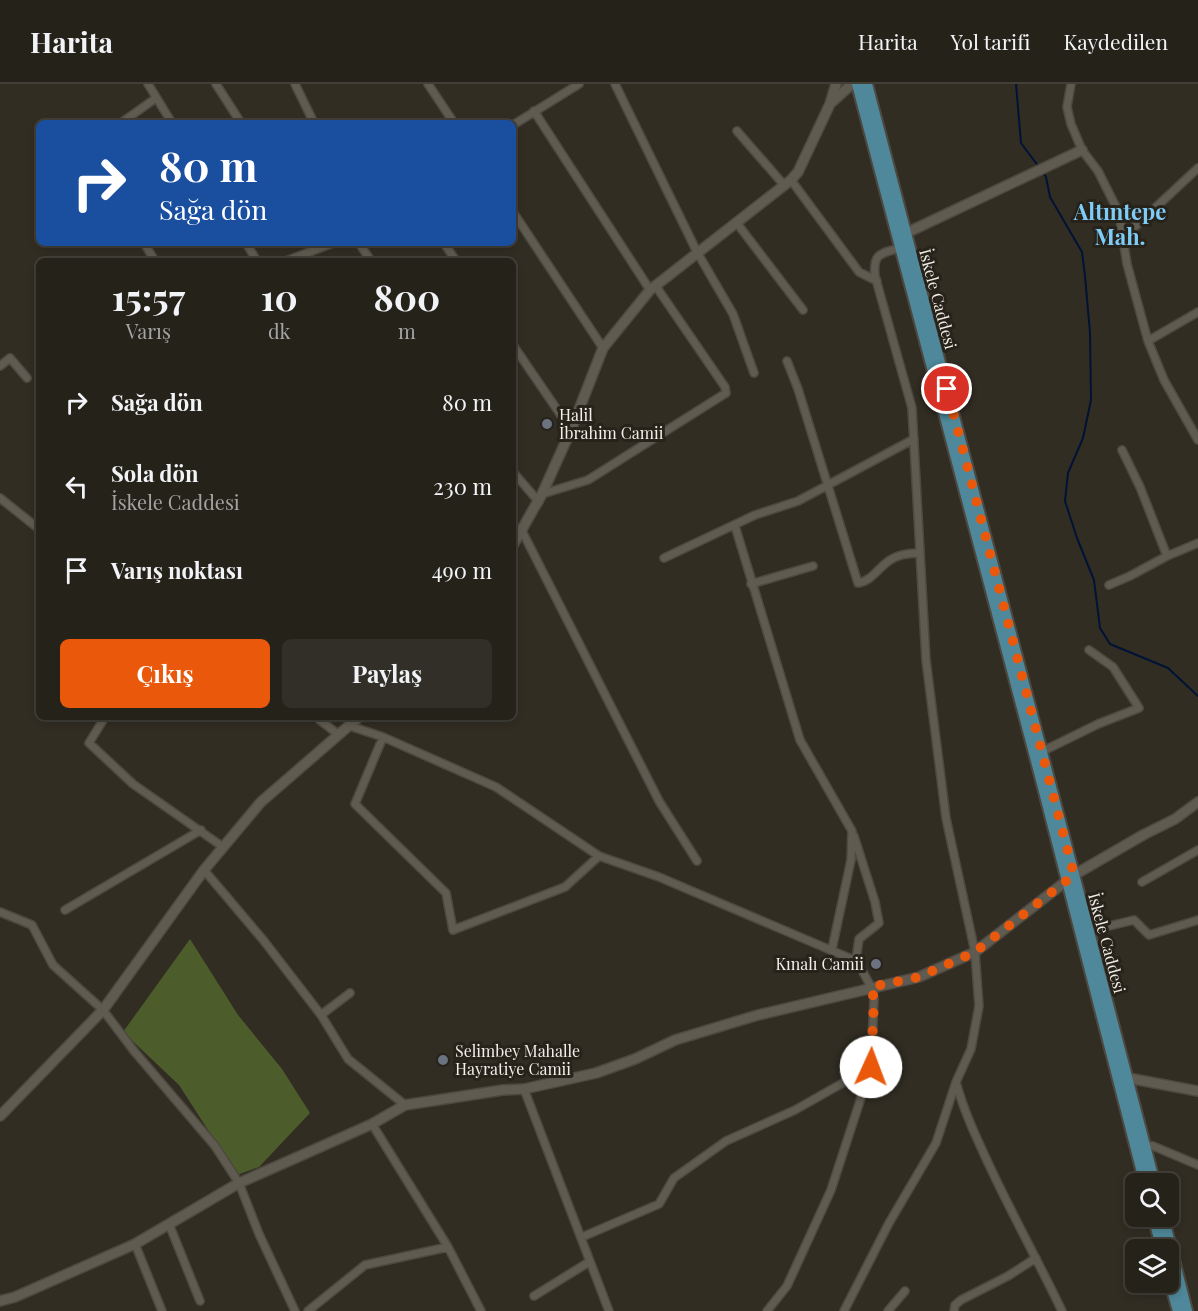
<!DOCTYPE html>
<html lang="tr">
<meta charset="utf-8">
<style>
:root{--surface:#25221a;--page:#312f27;--text:#f1f3f6;--muted:#a3a4a2;--line:#423f39;--accent:#ea580c}
body{margin:0;font-family:"Playfair Display",serif;background:var(--page);color:var(--text);height:100vh;display:flex;flex-direction:column;font-size:22px;white-space:nowrap}
*{box-sizing:border-box;margin:0}
p{font-size:20px;color:var(--muted)}
.icon{flex:none;width:33px;height:33px;fill:none;stroke:currentColor;stroke-width:2;stroke-linecap:round;stroke-linejoin:round}
.map{position:relative;flex:1;overflow:hidden}
.details{position:absolute;left:36px;top:174px;width:480px;height:462px;display:flex;flex-direction:column;background:var(--surface);border-radius:9px;box-shadow:0 3px 9px #0003,0 0 0 2px var(--line)}
.details>*{flex:none}
.hud{position:absolute;left:36px;top:36px;width:480px;height:126px;border-radius:9px;box-shadow:0 3px 9px #0003,0 0 0 2px var(--line);background:#1a4fa0;color:#fff;overflow:hidden}
.fabs{position:absolute;left:1125px;top:1089px;display:grid;gap:12px}
.fabs a{display:grid;place-items:center;width:54px;height:54px;border-radius:9px;background:var(--surface);box-shadow:0 3px 9px #0003,0 0 0 2px var(--line);font-size:30px}
.pin{position:absolute;display:grid;place-items:center;width:51px;height:51px;color:#fff;margin:-26px;border:3px solid #fff;border-radius:50%;box-shadow:0 2px 6px #0007}
.me{position:absolute;width:66px;margin:-33px;rotate:2deg;stroke-linejoin:round;filter:drop-shadow(0 0 4px #0008)}
.turn{display:flex;align-items:center;gap:21px;height:126px;padding:0 24px;font-size:27px}
.turn .icon{width:78px;height:78px;stroke-width:2.5}
.turn b{display:block;font-size:42px;line-height:51px}
.eta{display:flex;justify-content:space-evenly;align-items:center;height:102px;text-align:center}
.eta b{font-size:36px;font-weight:700;line-height:42px}
.primary-button{display:flex;gap:12px;margin-top:auto;padding:12px 24px}
.primary-button a{flex:1;height:69px;border-radius:9px;background:var(--accent);color:#fff;font-size:24px;font-weight:700;line-height:69px;text-align:center}
.primary-button a+a{background:var(--page);color:var(--text)}
ul{padding:0;list-style:none}
li{display:flex;align-items:center;gap:18px;height:84px;padding:0 24px}
li div{flex:1}
li b{display:block;font-size:22px}
li em{font-style:normal}
header{display:flex;align-items:center;gap:36px;box-sizing:border-box;height:84px;padding:0 30px;background:var(--surface);border-bottom:2px solid var(--line)}
header strong{font-size:28px}
nav{display:flex;gap:33px;margin-inline-start:auto;font-size:21px}
.map>svg:first-child{display:block}
</style>
<header>
<strong>Harita</strong>
<nav><a>Harita</a><a>Yol tarifi</a><a>Kaydedilen</a></nav>
</header>
<div class="map">
<svg width="1198" height="1227" viewBox="0 0 1198 1227">
<rect width="100%" height="100%" fill="#312d23"/>
<path fill="#4c5d2b" d="M190,855l48,76 44,54 28,44 -51,54 -22,8 -58,-90 -56,-53z"/>
<g fill="none" stroke-linecap="round" stroke-linejoin="round">
<path stroke="#001336" stroke-width="2" d="M1016,0l5,59 18,24
M1042,87l4,6 4,20 32,55 3,24 5,57 1,67 -8,38 -15,35 -3,28 12,37 17,42 6,48 10,16 58,24 30,28"/>
<defs>
<path id="street" d="M148,0l24,39
M216,0l25,39
M295,0l19,39
M428,0l26,39
M615,0l82,168 36,62 21,59
M1071,0l-4,23 4,17 11,26 16,21 21,42 8,51 21,77 16,39 34,60
M534,27l116,179
M121,39l35,-25
M513,41l66,-41
M737,47l47,54
M791,96l68,92 18,9
M513,128l90,136
M736,138l67,88
M1123,154l75,-70
M144,159l11,18
M246,159l11,18
M359,159l12,18
M444,159l12,18
M286,177l47,-18
M1148,257l50,-29
M513,261l58,85
M787,277l11,28 60,194c14,-2 21,-16 32,-23 9,-6 19,-7 29,-7
M0,282l10,-8 17,20
M1122,366l18,37 27,69 31,-13
M513,388l26,30
M542,410l46,-14 138,-87 -1,-6 -70,-102
M0,414l39,31
M735,442l65,214 52,91 -1,29 -19,89
M522,447l137,270 38,60
M664,474l91,-43 43,-14 116,-62
M751,500l62,-18
M1109,501l21,-9 37,-20
M105,633l-16,26 44,41 90,63
M316,633l23,18
M350,642l33,11 113,50 103,69 60,21 195,83 2,-1 15,28 3,12 -3,68 -40,123 -44,96 -20,25
M383,653l-28,67 91,89 7,37 112,-43 34,-31
M1041,668l57,-28 41,-16 -26,-41 -24,-17
M854,752l21,66 4,21 -20,16 -3,20
M204,786l60,71 57,74 27,44 57,46
M1142,798l56,-32
M65,826l136,-80
M0,828l32,13 21,40 50,45 31,41 81,95 24,37 20,51 36,77
M1088,847l46,-11 15,15 49,-15
M321,931l29,-22
M956,998c8,30 21,57 34,85 23,49 49,96 72,144
M524,1005l85,222
M372,1040l76,123 33,64
M1145,1061l8,1 45,19
M169,1140l31,77
M582,1153l77,-33 15,-26 52,-37 69,-31 76,-43
M135,1160l27,67
M534,1212l55,-34
M308,1227l57,-46 83,-18
M844,1227l45,-88 47,-80 20,-61 15,-33 8,-43 -4,-54 -29,-134 -20,-158 -14,-252 -37,-132c-2,-23 5,-22 24,-28
M888,1227l17,-20
M954,1227l1,-6 6,-5 47,-24 28,-18"/>
<path id="secondary" d="M832,18l20,-18
M902,151l180,-85
M513,461l29,-51 29,-64 32,-82 47,-58 141,-110 7,-8 32,-68 6,-20
M1128,994l70,13
M0,1032l103,-106 101,-140 57,-68 98,-85
M0,1217l15,-4 120,-53 104,-61 133,-59 33,-19 98,-15 21,-1 72,-16 39,-14 40,-19 83,-25 161,-38 56,-25 99,-77 69,-40 32,-16 23,-17"/>
<path id="primary" d="M857,0l182,688 106,412
M867,0l288,1100
M1153,1132l9,34
M1163,1132l24,95
M1168,1192l10,35"/>
</defs>
<use href="#street" stroke="#4d4941" stroke-width="10"/>
<use href="#secondary" stroke="#4d4941" stroke-width="12"/>
<use href="#primary" stroke="#4d4941" stroke-width="14"/>
<use href="#street" stroke="#5f5b50" stroke-width="7"/>
<use href="#secondary" stroke="#5f5b50" stroke-width="9"/>
<use href="#primary" stroke="#4e889a" stroke-width="10"/>
</g>
<g fill="none" stroke-linecap="round" stroke-linejoin="round">
<path stroke="#ea580c" stroke-width="10" stroke-dasharray="0 18" d="M871,983l3,-68 -3,-12 48,-10 56,-25 99,-77 -127,-486"/>
</g>
<g fill="#6b7280" stroke="#27231a" stroke-width="2">
<circle cx="547" cy="340" r="6"/>
<circle cx="876" cy="880" r="6"/>
<circle cx="443" cy="976" r="6"/>
</g>
<g text-anchor="middle" stroke-width="6" stroke-linejoin="round" paint-order="stroke">
<g font-size="16" fill="#f2efe9" stroke="#27231a">
<text transform="translate(938 215) rotate(75)" y="6">İskele Caddesi</text>
<text transform="translate(1107 859) rotate(75)" y="6">İskele Caddesi</text>
</g>
<g font-size="16" fill="#f2efe9" stroke="#27231a" text-anchor="start">
<text x="559" y="337">Halil<tspan x="559" dy="18">İbrahim Camii</tspan></text>
<text x="864" y="886" text-anchor="end">Kınalı Camii</text>
<text x="455" y="973">Selimbey Mahalle<tspan x="455" dy="18">Hayratiye Camii</tspan></text>
</g>
<g font-size="22" font-weight="bold" fill="#7ecdf9" stroke="#27231a">
<text x="1120" y="136">Altıntepe<tspan x="1120" dy="25">Mah.</tspan></text>
</g>
</g>
</svg>
<div class="fabs">
<a><svg class="icon" aria-label="search" viewBox="0 0 24 24"><circle cx="10" cy="10" r="6"/><path d="M15 15l6 6"/></svg></a>
<a><svg class="icon" aria-label="layers" viewBox="0 0 24 24"><path d="M12 4l9 5-9 5-9-5zM3 14l9 5 9-5"/></svg></a>
</div>
<div class="pin" style="left:947px;top:305px;background:#d93025"><svg class="icon" aria-label="arrive" viewBox="0 0 24 24"><path d="M6 21V4h12l-3 4 3 4H6"/></svg></div>
<svg class="me" style="left:871px;top:983px" viewBox="-20 -20 40 40"><circle r="19" fill="#fff"/><path d="M0-13L10 11 0 6-10 11z" fill="#ea580c"/></svg>
<div class="hud">
<div class="turn"><svg class="icon" aria-label="right" viewBox="0 0 24 24"><path d="M7 20v-9h11M14 6l5 5-5 5"/></svg><div><b>80 m</b>Sağa dön</div></div>
</div>
<section class="details">
<div class="eta">
<div><b>15:57</b><p>Varış</p></div>
<div><b>10</b><p>dk</p></div>
<div><b>800</b><p>m</p></div>
</div>
<ul>
<li><svg class="icon" aria-label="right" viewBox="0 0 24 24"><path d="M7 20v-9h11M14 6l5 5-5 5"/></svg><div><b>Sağa dön</b></div><em>80 m</em></li>
<li><svg class="icon" aria-label="left" viewBox="0 0 24 24"><path d="M17 20v-9H6M10 6l-5 5 5 5"/></svg><div><b>Sola dön</b><p>İskele Caddesi</p></div><em>230 m</em></li>
<li><svg class="icon" aria-label="arrive" viewBox="0 0 24 24"><path d="M6 21V4h12l-3 4 3 4H6"/></svg><div><b>Varış noktası</b></div><em>490 m</em></li>
</ul>
<div class="primary-button"><a>Çıkış</a><a>Paylaş</a></div>
</section>
</div>
